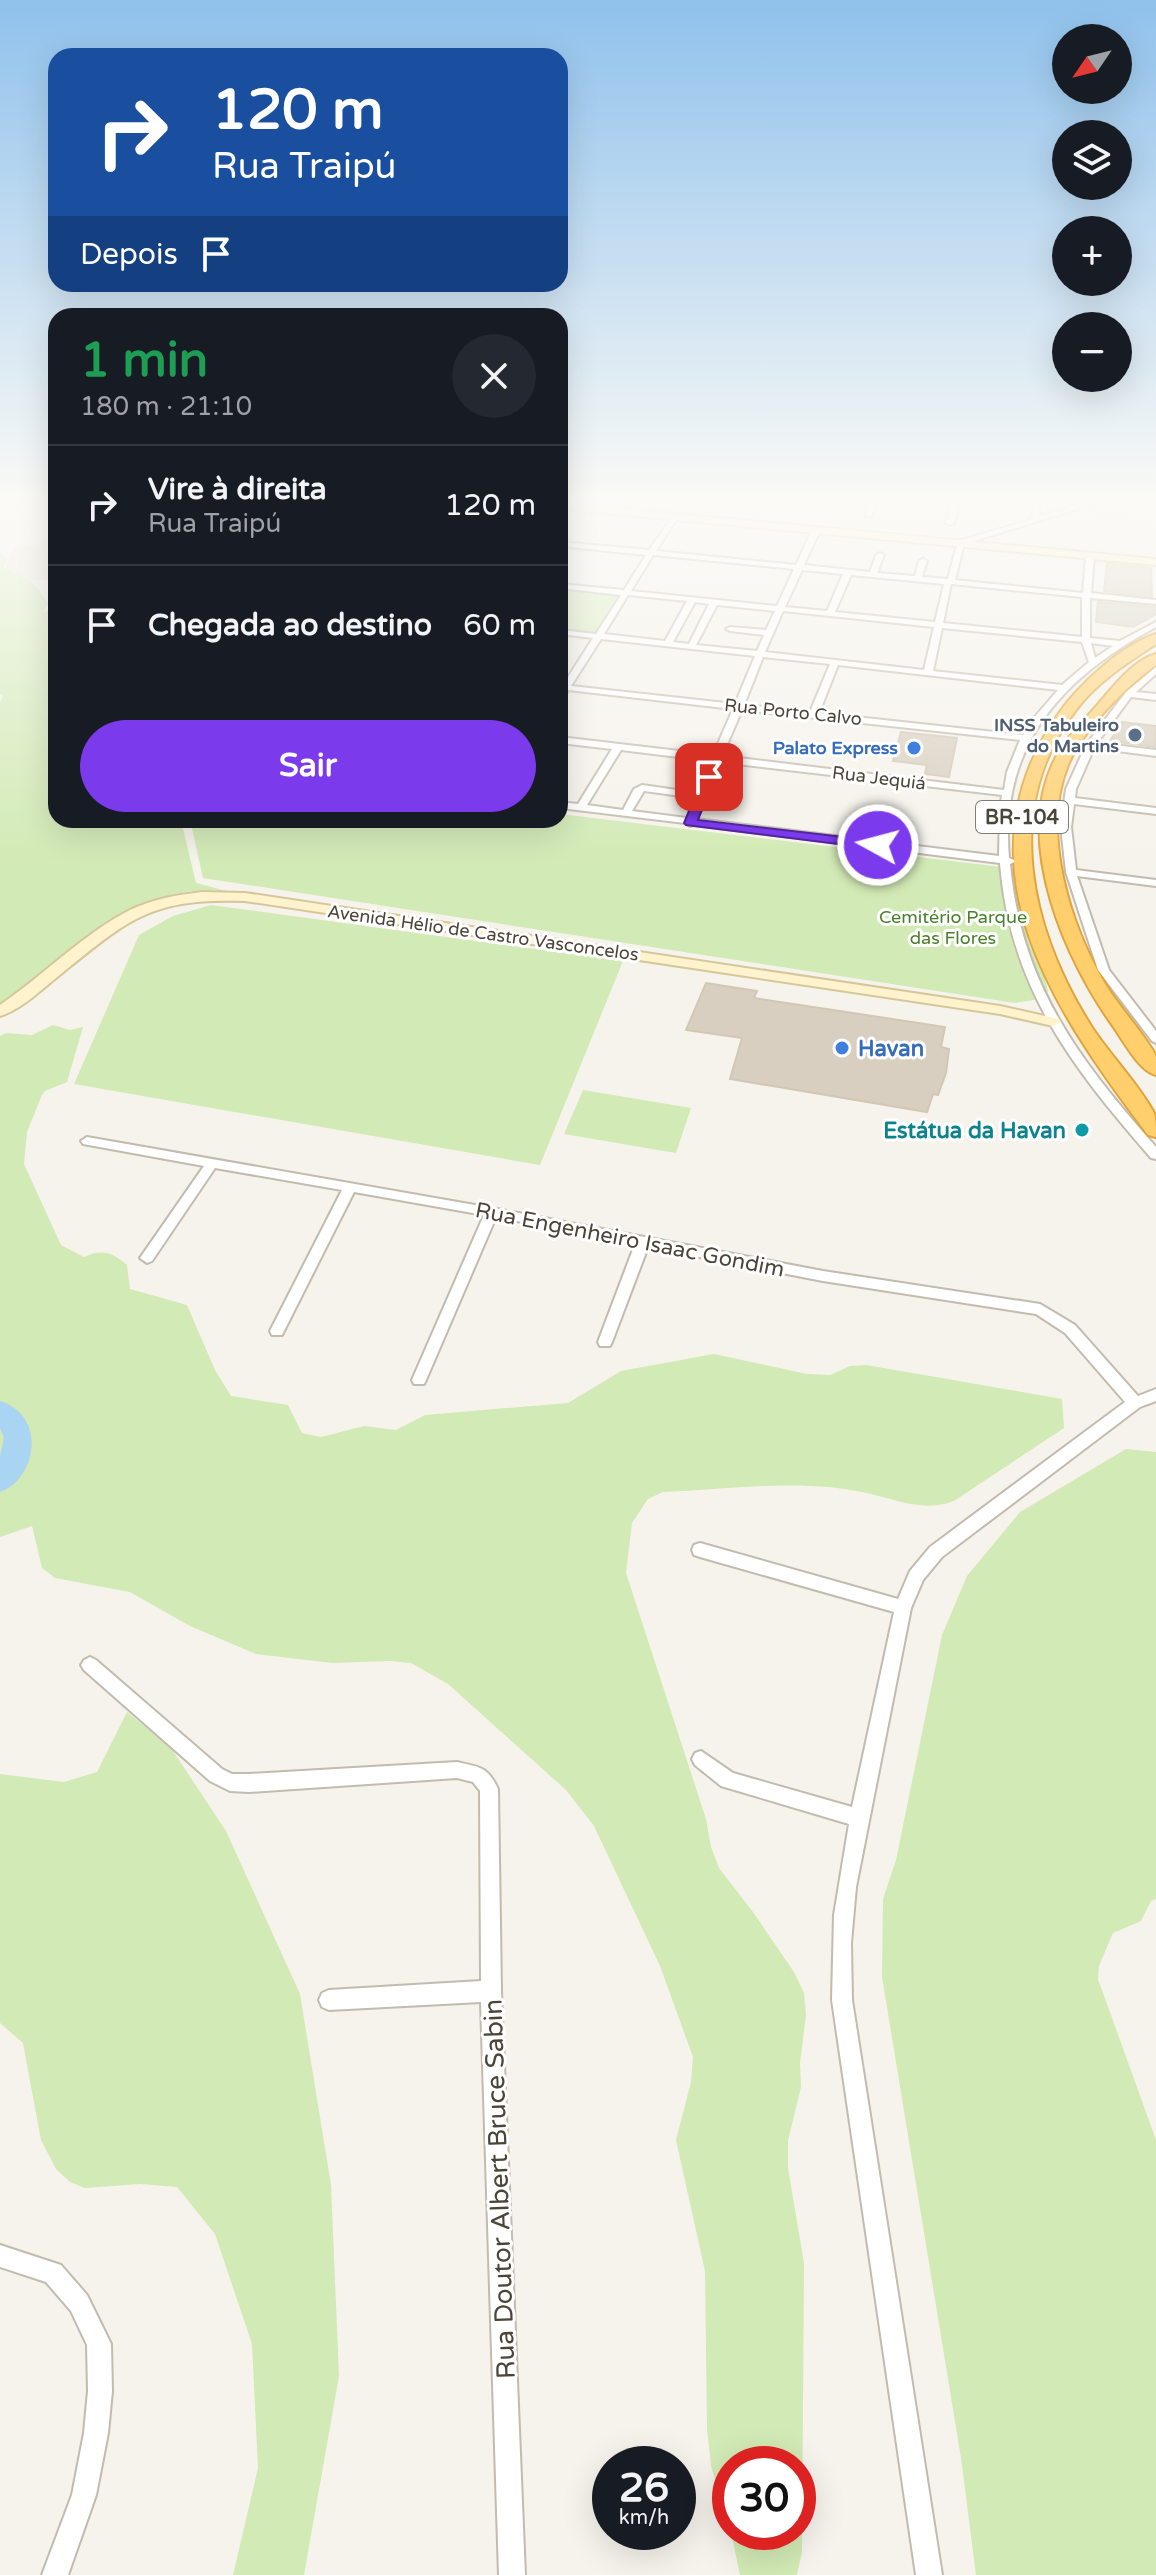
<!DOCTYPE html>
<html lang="pt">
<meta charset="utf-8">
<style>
:root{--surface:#171b24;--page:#242831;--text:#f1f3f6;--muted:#9ea1a6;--line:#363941;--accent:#7c3aed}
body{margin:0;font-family:"Varela Round",sans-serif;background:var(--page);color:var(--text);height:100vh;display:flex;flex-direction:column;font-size:30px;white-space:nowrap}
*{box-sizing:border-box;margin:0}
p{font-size:26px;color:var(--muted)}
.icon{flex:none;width:44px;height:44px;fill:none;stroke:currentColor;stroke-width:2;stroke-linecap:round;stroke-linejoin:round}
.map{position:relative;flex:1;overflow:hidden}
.details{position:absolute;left:48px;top:308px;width:520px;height:520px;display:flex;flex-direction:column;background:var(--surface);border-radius:24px;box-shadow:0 8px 32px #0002}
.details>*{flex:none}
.banner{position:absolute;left:48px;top:48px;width:520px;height:244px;border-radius:24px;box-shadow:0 8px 32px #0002;background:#1a4fa0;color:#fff;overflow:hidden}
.needle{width:52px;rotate:235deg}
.controls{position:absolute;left:1052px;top:24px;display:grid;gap:16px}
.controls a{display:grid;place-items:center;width:80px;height:80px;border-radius:50%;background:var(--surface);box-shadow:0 8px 32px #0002;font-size:40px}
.speed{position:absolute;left:592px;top:2446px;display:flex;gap:16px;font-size:40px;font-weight:700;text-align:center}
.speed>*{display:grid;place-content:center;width:104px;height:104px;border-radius:50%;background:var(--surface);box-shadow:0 8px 32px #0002;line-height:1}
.speed small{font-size:20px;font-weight:400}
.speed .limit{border:12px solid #d22;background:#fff;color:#111}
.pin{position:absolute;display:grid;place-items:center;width:68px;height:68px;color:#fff;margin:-34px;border-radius:16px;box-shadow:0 4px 12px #0006}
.me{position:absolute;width:88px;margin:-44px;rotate:277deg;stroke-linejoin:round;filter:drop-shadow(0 0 6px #0008)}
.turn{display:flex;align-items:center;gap:28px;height:168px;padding:0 32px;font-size:36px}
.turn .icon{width:104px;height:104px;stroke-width:2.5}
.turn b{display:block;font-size:56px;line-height:68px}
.then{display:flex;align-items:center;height:76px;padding:0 32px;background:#0003;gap:16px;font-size:30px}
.round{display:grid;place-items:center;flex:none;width:84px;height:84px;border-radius:42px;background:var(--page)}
.head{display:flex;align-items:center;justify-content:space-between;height:136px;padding:0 32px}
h1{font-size:48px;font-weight:800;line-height:60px;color:#1e9e55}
.cta{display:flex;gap:16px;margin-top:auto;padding:16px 32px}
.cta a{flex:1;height:92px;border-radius:48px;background:var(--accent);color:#fff;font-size:32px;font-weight:800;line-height:92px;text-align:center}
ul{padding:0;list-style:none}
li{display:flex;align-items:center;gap:24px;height:120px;padding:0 32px;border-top:2px solid var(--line)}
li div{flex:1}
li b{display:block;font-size:30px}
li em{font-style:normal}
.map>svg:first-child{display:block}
</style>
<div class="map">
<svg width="1156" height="2575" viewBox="0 0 1156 2575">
<rect width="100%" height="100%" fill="#f6f3ec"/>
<path fill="#eae5da" d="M56,541v38l-27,2 -26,-9 12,-24z"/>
<path fill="#efe8d6" d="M1107,502h49v10l-13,-1 -31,9 -28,-9z"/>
<path fill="#d2eab5" d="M0,551l7,8 -4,8c25,15 28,9 45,36l-5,9 13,-2v210h125l15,63 35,9c-92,-14 -164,63 -231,115v-305l3,-6 -3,-1z
M560,589l59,6 -25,39 -34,-4z
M560,814l458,55 30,122 -8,8 -25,4 -812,-125 -13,-58h370z
M211,905l412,56 -83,204 -466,-81 65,-149 34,-19z
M53,1025l17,5 13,-3 -16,55 -22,9 -3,4 -15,37 -3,32 37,81 23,12c18,-8 28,-5 43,8l3,24 57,16 28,65 16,26 57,9 14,28 19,4 43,-11 32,4 29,-15 143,-12 53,-32 93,-17 93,20 23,1 20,-9 16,-1 196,34 2,29 -110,73c-29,11 -54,0 -83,-7 -66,-16 -141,-5 -208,-2l-15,7 -16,24 -6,50 80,246 5,28 8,21 34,44 41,60 10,21 2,22 -6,48 1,24 -13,54v27l16,95 -2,289 -5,23h-57l-9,-43h67v-68h-68v65l-19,-63 -4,-37 -2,-158 -29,-131 15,-58 2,-25 -33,-91 -66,-140 -28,-36 -118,-106 -37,-21 -21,-2 -58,2 -76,-9 -66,-28 -60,-34 -75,-14 -13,-10 -10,-42 -32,11v-501l6,-3 26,2z
M583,1090l108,18 -15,45 -112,-19z
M1126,1449l30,3v447l-5,2 -10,20 -28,12 -14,33 -1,13 58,161v435h-180l-15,-117 -79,-481 1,-78 13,-39 46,-225 25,-59 53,-64z
M127,1712l44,36 55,83 74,163 31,191 8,191 -35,199h-71l25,-107 -6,-124 -37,-110 -38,-47 -37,-3 -55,4 -15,-6 -14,-13 -15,-29 -18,-97 -23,-20v-249l64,8 33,-10z"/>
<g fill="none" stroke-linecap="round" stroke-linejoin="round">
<path fill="#a9d4f2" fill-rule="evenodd" d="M0,1401c48,15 36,79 0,91v-36l4,-18 -4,-10z"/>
</g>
<path fill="#d8cfc1" stroke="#d3c7b4" stroke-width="2" d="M1107,563l44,5 1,29 -48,-6z
M1098,602l58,5v7l-23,13 -37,-5z
M1122,722l34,4v21l-46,-6z
M901,732l56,6 -8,39 -24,-3 2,-9 -34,-4z
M706,983l51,8 -3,7 191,29 -4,20 8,2 -3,24 -8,22 -5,-1 -6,18 -197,-33 12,-41 -56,-8z"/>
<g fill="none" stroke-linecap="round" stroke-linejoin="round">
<defs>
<path id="street" d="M788,502h7l-5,5 -4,-2z
M870,502h7l-6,14h-6z
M952,502h7l-5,21 -4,2 -4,-2z
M1034,502h7l-3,15 51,-15h11l-136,42 -9,36 128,13 3,-37 4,-2 4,2 -3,37 65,7v4l-66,-6v40l30,3 36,-19v5c-93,50 -157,117 -147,231l8,3 -7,3c11,120 69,196 146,283v12l-5,-1c-79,-91 -141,-170 -151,-295l-306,-38 -4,1 -5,-3 -125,-15v-6l18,2 34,-55 -52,-6v-6l153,18 20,-46 -165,-19 -2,4h-6v-10l3,1 30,-47 -33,-4v-4l36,4 25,-39 -61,-7v-4l64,6 22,-35 -86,-9v-4l89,8 25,-35 4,2 -22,34 140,14 16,-35 4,-2 4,2 -16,35 66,7 6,-17 4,-2 4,2 -7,18 38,3 4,-15 4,-2 4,2 -5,16 26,2 10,-38 73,-21zM653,555l141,14 -17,37 -146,-15zM802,570l41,4 -16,37 -42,-4zM851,575l93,9 -9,38 -100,-10zM951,584l131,13v40l-139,-14zM628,595l59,6 -22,40 -61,-7zM695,602l14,2 -20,40 -16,-2zM717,605l58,6 -9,19 -36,-3 -4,2 4,2 34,4 -7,16 -61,-6zM783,611l151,16 -10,43 -159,-18zM942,628l140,14 7,20 -27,23 -129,-14zM601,639l154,17 -20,48 -164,-18zM1091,643l22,3 -18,12zM763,657l67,7 -20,48 -66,-7zM838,665l220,25 -25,29 -10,16 -204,-22zM742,710l278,30 -13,32 -3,18 -282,-34zM621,750l90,11 -13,32 -56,-8 -8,4 -11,21 -36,-5zM720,762l282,33 -2,13 -1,48 -302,-37zM644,791l52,7 -9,20 -55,-7z
M1156,667v7l-20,18 20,2v6l-25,-3 -34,46 59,7v6l-62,-8 -18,41 -1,9 81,10v6l-82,-10 -3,23 5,43 80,10v6l-79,-10 32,94 47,61v12l-4,-2 -54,-71 -32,-98 -5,-45 5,-38 20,-44 40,-53z
M87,1137l405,71 331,63 217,33 35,21 63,71 18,-7v12l-16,6 -198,150 -19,23 -12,28 -55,279 -5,56 1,57 90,575h-26l-84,-575 2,-85 15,-91 -128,-38 -26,-21 -3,-6 3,-6 6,-2 32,22 119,34 42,-195 -194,-55 -6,-2 -2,-5 2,-5 6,-2 198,56 12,-28 20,-24 195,-145 -60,-69 -29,-19 -213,-33 -175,-34 -36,95 -2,4h-10l-2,-4 37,-98 -139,-27 -70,163 -2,4h-10l-2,-4 72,-165 -130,-23 -70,139 -2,4h-10l-2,-4 72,-141 -127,-22 -63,93 -5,2 -7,-5 64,-92 -121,-22 -2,-3z
M90,1657l6,3 126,109 10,5h17l208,-12c23,5 31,5 41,27l3,202 24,584h-26l-18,-573 -152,8 -7,-3 -3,-7 3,-7 7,-3 152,-9 -1,-190 -7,-9 -16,-4 -208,14 -19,-1 -20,-10 -126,-111 -3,-5 3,-5z
M0,2245l61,20 26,30 24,49 1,47 -4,42 -12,62 -28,80h-26l30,-80 12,-62 4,-42 -1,-46 -16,-34 -25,-29 -46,-15z"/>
<path id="secondary" d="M560,503l596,56v6l-596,-56z
M202,892l43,1 755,113 58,13 2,3 -7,4 -53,-12 -755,-113c-97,-3 -117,19 -189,77 -16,13 -36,32 -56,38v-11c44,-30 83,-71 130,-95 23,-11 47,-15 72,-18z"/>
<path id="highway" d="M1156,634v10c-29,19 -59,38 -80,66 -76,98 -45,222 17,319 18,27 46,56 61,84 2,6 2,16 2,24l-8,-2c-92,-122 -193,-267 -93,-416 20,-31 66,-74 101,-85z
M1156,654v11c-30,21 -74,66 -88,100 -28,68 3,163 39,222 8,14 47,60 49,70 0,5 0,13 0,18 -17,-4 -33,-35 -43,-49 -48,-67 -98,-181 -60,-263 9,-20 25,-37 40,-53 17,-19 38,-49 63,-56z"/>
</defs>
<use href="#street" stroke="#c2bbae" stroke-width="4"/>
<use href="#secondary" stroke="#d6c79b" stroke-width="4"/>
<use href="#highway" stroke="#e0a43c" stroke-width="4"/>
<use href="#street" fill="#fff" fill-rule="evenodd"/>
<use href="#secondary" fill="#fff3cd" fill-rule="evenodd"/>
<use href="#highway" fill="#ffcf6e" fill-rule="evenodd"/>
</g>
<linearGradient id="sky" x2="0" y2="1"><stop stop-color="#8fc1ec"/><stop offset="0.58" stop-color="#fbfaf6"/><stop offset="1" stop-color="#fbfaf6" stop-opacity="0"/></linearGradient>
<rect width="1156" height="863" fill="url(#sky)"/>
<path fill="#7c3aed" stroke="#51269a" stroke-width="2" d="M709,774l6,3 -17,43 180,21 7,4 -7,4 -192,-24 -2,-2 19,-46z"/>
<circle fill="#5c6f8a" stroke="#fff" stroke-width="3" cx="1135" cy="735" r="8"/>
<g fill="#3f7fe0" stroke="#fff" stroke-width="3">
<circle cx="914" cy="748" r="8"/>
<circle cx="842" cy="1048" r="8"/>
</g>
<circle fill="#0f9aa8" stroke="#fff" stroke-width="3" cx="1082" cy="1130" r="8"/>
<g text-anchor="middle" stroke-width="6" stroke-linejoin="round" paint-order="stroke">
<g font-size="18" fill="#4b4439" stroke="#fff">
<text transform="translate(793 712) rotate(6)" y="6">Rua Porto Calvo</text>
<text transform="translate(879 778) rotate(7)" y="6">Rua Jequiá</text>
<text transform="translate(483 933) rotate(8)" y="6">Avenida Hélio de Castro Vasconcelos</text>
</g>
<g font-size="18" font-weight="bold" fill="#4e5e75" stroke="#fff" text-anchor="end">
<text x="1119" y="731">INSS Tabuleiro<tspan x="1119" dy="21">do Martins</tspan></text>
</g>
<g font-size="18" font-weight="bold" fill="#366cbe" stroke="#fff" text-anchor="end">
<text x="898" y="754">Palato Express</text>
</g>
<g font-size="18" fill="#4a7f2a" stroke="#fff">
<text x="953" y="923">Cemitério Parque<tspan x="953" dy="21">das Flores</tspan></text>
</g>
<rect fill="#fff" stroke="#817c74" stroke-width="2" x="976" y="801" width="92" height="32" rx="6"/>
<g font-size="20" font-weight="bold" fill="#4b4439">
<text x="1022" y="824">BR-104</text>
</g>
<g font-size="22" font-weight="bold" fill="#366cbe" stroke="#fff" text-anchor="start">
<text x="858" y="1056">Havan</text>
</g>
<g font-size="22" font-weight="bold" fill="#0d838f" stroke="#fff" text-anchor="end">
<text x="1066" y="1138">Estátua da Havan</text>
</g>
<g font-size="22" fill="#4b4439" stroke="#fff">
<text transform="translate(630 1239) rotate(11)" y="8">Rua Engenheiro Isaac Gondim</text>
</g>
<g font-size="26" fill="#4b4439" stroke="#fff">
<text transform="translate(499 2189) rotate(-92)" y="9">Rua Doutor Albert Bruce Sabin</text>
</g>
</g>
</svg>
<div class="controls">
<a><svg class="needle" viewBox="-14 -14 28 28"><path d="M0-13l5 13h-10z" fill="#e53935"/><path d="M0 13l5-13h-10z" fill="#9ea1a6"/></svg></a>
<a><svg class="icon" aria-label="layers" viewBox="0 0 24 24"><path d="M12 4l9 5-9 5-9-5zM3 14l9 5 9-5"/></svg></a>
<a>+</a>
<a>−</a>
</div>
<div class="speed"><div>26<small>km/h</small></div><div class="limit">30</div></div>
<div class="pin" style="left:709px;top:777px;background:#d93025"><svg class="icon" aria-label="arrive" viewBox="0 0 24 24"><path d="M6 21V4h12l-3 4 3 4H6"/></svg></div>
<svg class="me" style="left:878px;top:845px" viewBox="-20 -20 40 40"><circle r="17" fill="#7c3aed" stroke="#fff" stroke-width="3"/><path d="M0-11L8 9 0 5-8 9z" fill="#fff"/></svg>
<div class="banner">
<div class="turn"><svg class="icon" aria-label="right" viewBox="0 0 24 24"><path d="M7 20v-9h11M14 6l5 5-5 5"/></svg><div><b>120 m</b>Rua Traipú</div></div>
<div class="then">Depois<svg class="icon" aria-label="arrive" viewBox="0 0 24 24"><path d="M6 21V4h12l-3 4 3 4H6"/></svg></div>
</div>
<section class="details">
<div class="head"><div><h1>1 min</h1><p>180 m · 21:10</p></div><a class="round"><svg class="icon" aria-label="close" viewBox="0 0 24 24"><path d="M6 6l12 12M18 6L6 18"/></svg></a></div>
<ul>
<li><svg class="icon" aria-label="right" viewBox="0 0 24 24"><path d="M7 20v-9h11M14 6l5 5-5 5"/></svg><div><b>Vire à direita</b><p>Rua Traipú</p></div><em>120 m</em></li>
<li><svg class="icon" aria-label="arrive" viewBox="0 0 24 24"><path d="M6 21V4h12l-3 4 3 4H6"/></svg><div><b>Chegada ao destino</b></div><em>60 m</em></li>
</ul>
<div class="cta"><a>Sair</a></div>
</section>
</div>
